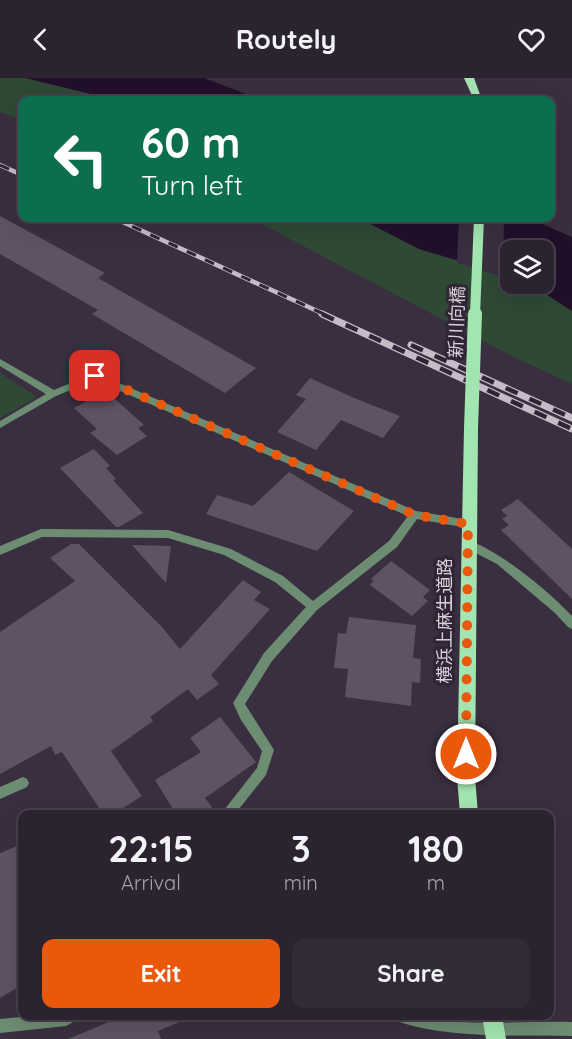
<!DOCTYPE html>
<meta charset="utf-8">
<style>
:root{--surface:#2c2330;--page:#342b38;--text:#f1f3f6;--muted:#a6a4ab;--line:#48404c;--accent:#ea580c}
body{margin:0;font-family:Quicksand,"Noto Sans JP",sans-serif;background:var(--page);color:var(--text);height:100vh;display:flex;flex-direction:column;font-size:22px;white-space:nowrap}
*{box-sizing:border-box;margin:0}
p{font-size:20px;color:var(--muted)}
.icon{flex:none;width:33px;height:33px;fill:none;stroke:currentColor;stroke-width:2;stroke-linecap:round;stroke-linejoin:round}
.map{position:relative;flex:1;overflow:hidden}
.side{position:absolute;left:18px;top:732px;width:536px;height:210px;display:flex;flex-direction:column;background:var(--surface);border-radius:12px;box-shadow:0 6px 24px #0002,0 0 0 2px var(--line)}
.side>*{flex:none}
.guide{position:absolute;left:18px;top:18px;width:537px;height:126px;border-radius:12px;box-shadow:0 6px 24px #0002,0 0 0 2px var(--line);background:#0b6e4f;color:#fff;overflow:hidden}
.buttons{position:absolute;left:500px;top:162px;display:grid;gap:12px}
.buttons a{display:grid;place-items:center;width:54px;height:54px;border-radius:12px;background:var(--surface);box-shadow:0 6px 24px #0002,0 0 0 2px var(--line);font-size:30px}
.pin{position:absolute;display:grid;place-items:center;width:51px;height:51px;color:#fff;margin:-26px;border-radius:12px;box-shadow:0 3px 9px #0006}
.me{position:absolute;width:66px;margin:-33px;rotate:0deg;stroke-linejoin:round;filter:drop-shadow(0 0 4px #0008)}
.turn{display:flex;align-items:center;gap:21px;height:126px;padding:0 24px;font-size:27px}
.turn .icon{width:78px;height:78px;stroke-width:2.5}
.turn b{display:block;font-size:42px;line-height:51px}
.eta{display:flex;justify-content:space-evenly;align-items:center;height:102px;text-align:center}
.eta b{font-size:36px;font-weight:800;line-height:42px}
.cta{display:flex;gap:12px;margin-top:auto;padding:12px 24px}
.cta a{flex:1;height:69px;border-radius:12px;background:var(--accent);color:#fff;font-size:24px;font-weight:800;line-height:69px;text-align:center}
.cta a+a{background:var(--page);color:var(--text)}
header{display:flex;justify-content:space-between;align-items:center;height:78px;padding:0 24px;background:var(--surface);font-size:27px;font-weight:800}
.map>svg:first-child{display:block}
</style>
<header><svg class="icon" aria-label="back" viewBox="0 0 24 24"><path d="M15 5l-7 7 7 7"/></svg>Routely<svg class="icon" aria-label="heart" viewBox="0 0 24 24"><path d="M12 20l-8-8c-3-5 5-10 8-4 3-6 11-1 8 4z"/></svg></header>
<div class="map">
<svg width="572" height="961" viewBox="0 0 572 961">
<rect width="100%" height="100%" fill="#3a2f40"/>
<path fill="#2f4935" d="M0,0h25l91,22h-94v20l-22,-8z
M250,140h109l60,31 91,27v8h20l42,27v73l-58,-27z
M0,295l37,24 -37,21z"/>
<path fill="#22102b" d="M25,0h179l58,22h-146z
M359,140h169l44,19v74l-42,-27h13v-34h-33v26l-91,-27z"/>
<path fill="#3a2f40" d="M459,140h45l-1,59 -46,-14z"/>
<path fill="#5e5264" d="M0,138l105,57 -7,5 158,90 -31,25 -133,-79 6,-4 -98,-56z
M310,300l44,20 46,18 -17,22 -42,-18 -25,30 -39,-18 29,-33 -10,-4z
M106,313l38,34 -6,3 9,8 -30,19 -27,-22 7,-4 -23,-21z
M94,371l16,17 -4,2 10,11 -3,1 30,33 -24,14h-3l-56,-59z
M289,394l65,39 -37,40 -111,-37 11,-19 36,11z
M518,421l54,50v50l-71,-69 8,-5 -7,-6 5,-3 -6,-6z
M71,466h8l82,82 19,23 63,-69 18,12 -7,8 16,9 -59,66 8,9 -22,16 -9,-11 -38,28 3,4 -42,30 31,45 -28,18h-11l-41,-62 -7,3 -4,-9 -51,28v-142l75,-51 -25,-23z
M132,467l39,1 -5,37z
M391,483l39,29 -7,7 5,4 -16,15 -42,-31 3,-4 -2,-2z
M349,539l67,8 -3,33 8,1 -1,24 -8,-1 -1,24 -66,-9 3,-28 -14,-1 4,-35 8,1z
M220,639l36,45 -51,36 12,16h-41l-21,-34 46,-28 -11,-14z
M22,766v141l-22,13v-145z
M123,938h71l-36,15 3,8h-93z"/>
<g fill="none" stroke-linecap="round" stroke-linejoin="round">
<path fill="#6d8d73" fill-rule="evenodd" d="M0,281l54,31 38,-16h6l318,137 52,9 5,4 -5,4 -51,-9 -20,28 -80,63 -45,51 -27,43 29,46 -8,25 -31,39h-14l36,-46 5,-17 -21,-31 -8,-17 31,-50 42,-46 -31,-25 -51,-27 -56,-17 -126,-1 -42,18v-9l41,-17 127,1 63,19 52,27 30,25 76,-60 19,-25 -313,-136 -39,16 -56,32v-7l46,-27 -46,-28z
M468,462c35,13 78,49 104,76v13l-4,-2 -13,-14 -58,-49 -33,-17 -1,-3 1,-3z
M23,699l4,2 2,4 -2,4 -27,12v-12z
M31,938h46l-2,5 -9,5 -66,7v-14z
M394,938c21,-2 43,5 65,6 38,2 75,-1 113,0v14c-58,-1 -122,3 -176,-15z"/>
<path fill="#a3e5b1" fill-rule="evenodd" d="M464,0h10l8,22h-8z
M471,345l7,5 -3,349 3,37h-18l-3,-37 7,-349z
M482,938h20l4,23h-20z"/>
<defs>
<path id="rail-far1" d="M0,87l22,10
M114,140l212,97"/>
<path id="rail" d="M322,236l250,115
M411,267l161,73"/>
</defs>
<use href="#rail-far1" stroke="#c4bdc8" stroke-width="4.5"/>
<use href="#rail" stroke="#c4bdc8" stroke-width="7"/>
<use href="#rail-far1" stroke="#302535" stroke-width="3" stroke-dasharray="10" stroke-linecap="butt"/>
<use href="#rail" stroke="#302535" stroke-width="4.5" stroke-dasharray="13" stroke-linecap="butt"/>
<path stroke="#a3e5b1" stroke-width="10" d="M475,237l4,-97"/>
<path stroke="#a3e5b1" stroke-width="14" d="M471,350l4,-114"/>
</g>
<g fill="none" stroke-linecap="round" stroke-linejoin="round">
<path stroke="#ea580c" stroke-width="10" stroke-dasharray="0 18" d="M95,298l320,139 53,9 -2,230"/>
</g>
<g text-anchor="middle" stroke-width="6" stroke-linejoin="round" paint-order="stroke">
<g font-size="18" fill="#d7d0db" stroke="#302535">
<text transform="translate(457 244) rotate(-88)" y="6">新川向橋</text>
<text transform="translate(445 543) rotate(-90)" y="6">横浜上麻生道路</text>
</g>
</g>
</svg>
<div class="buttons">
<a><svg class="icon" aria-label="layers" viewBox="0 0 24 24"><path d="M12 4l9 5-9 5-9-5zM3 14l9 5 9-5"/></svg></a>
</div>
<div class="pin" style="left:95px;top:298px;background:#d93025"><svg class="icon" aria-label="arrive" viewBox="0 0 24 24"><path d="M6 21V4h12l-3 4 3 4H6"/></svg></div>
<svg class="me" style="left:466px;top:676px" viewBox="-20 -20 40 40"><circle r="17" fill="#ea580c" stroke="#fff" stroke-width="3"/><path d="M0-11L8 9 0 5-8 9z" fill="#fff"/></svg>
<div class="guide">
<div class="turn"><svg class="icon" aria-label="left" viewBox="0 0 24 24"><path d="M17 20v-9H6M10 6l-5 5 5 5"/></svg><div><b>60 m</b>Turn left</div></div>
</div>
<section class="side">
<div class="eta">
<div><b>22:15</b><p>Arrival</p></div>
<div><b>3</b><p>min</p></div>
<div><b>180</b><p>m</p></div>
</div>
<div class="cta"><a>Exit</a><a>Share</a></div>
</section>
</div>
